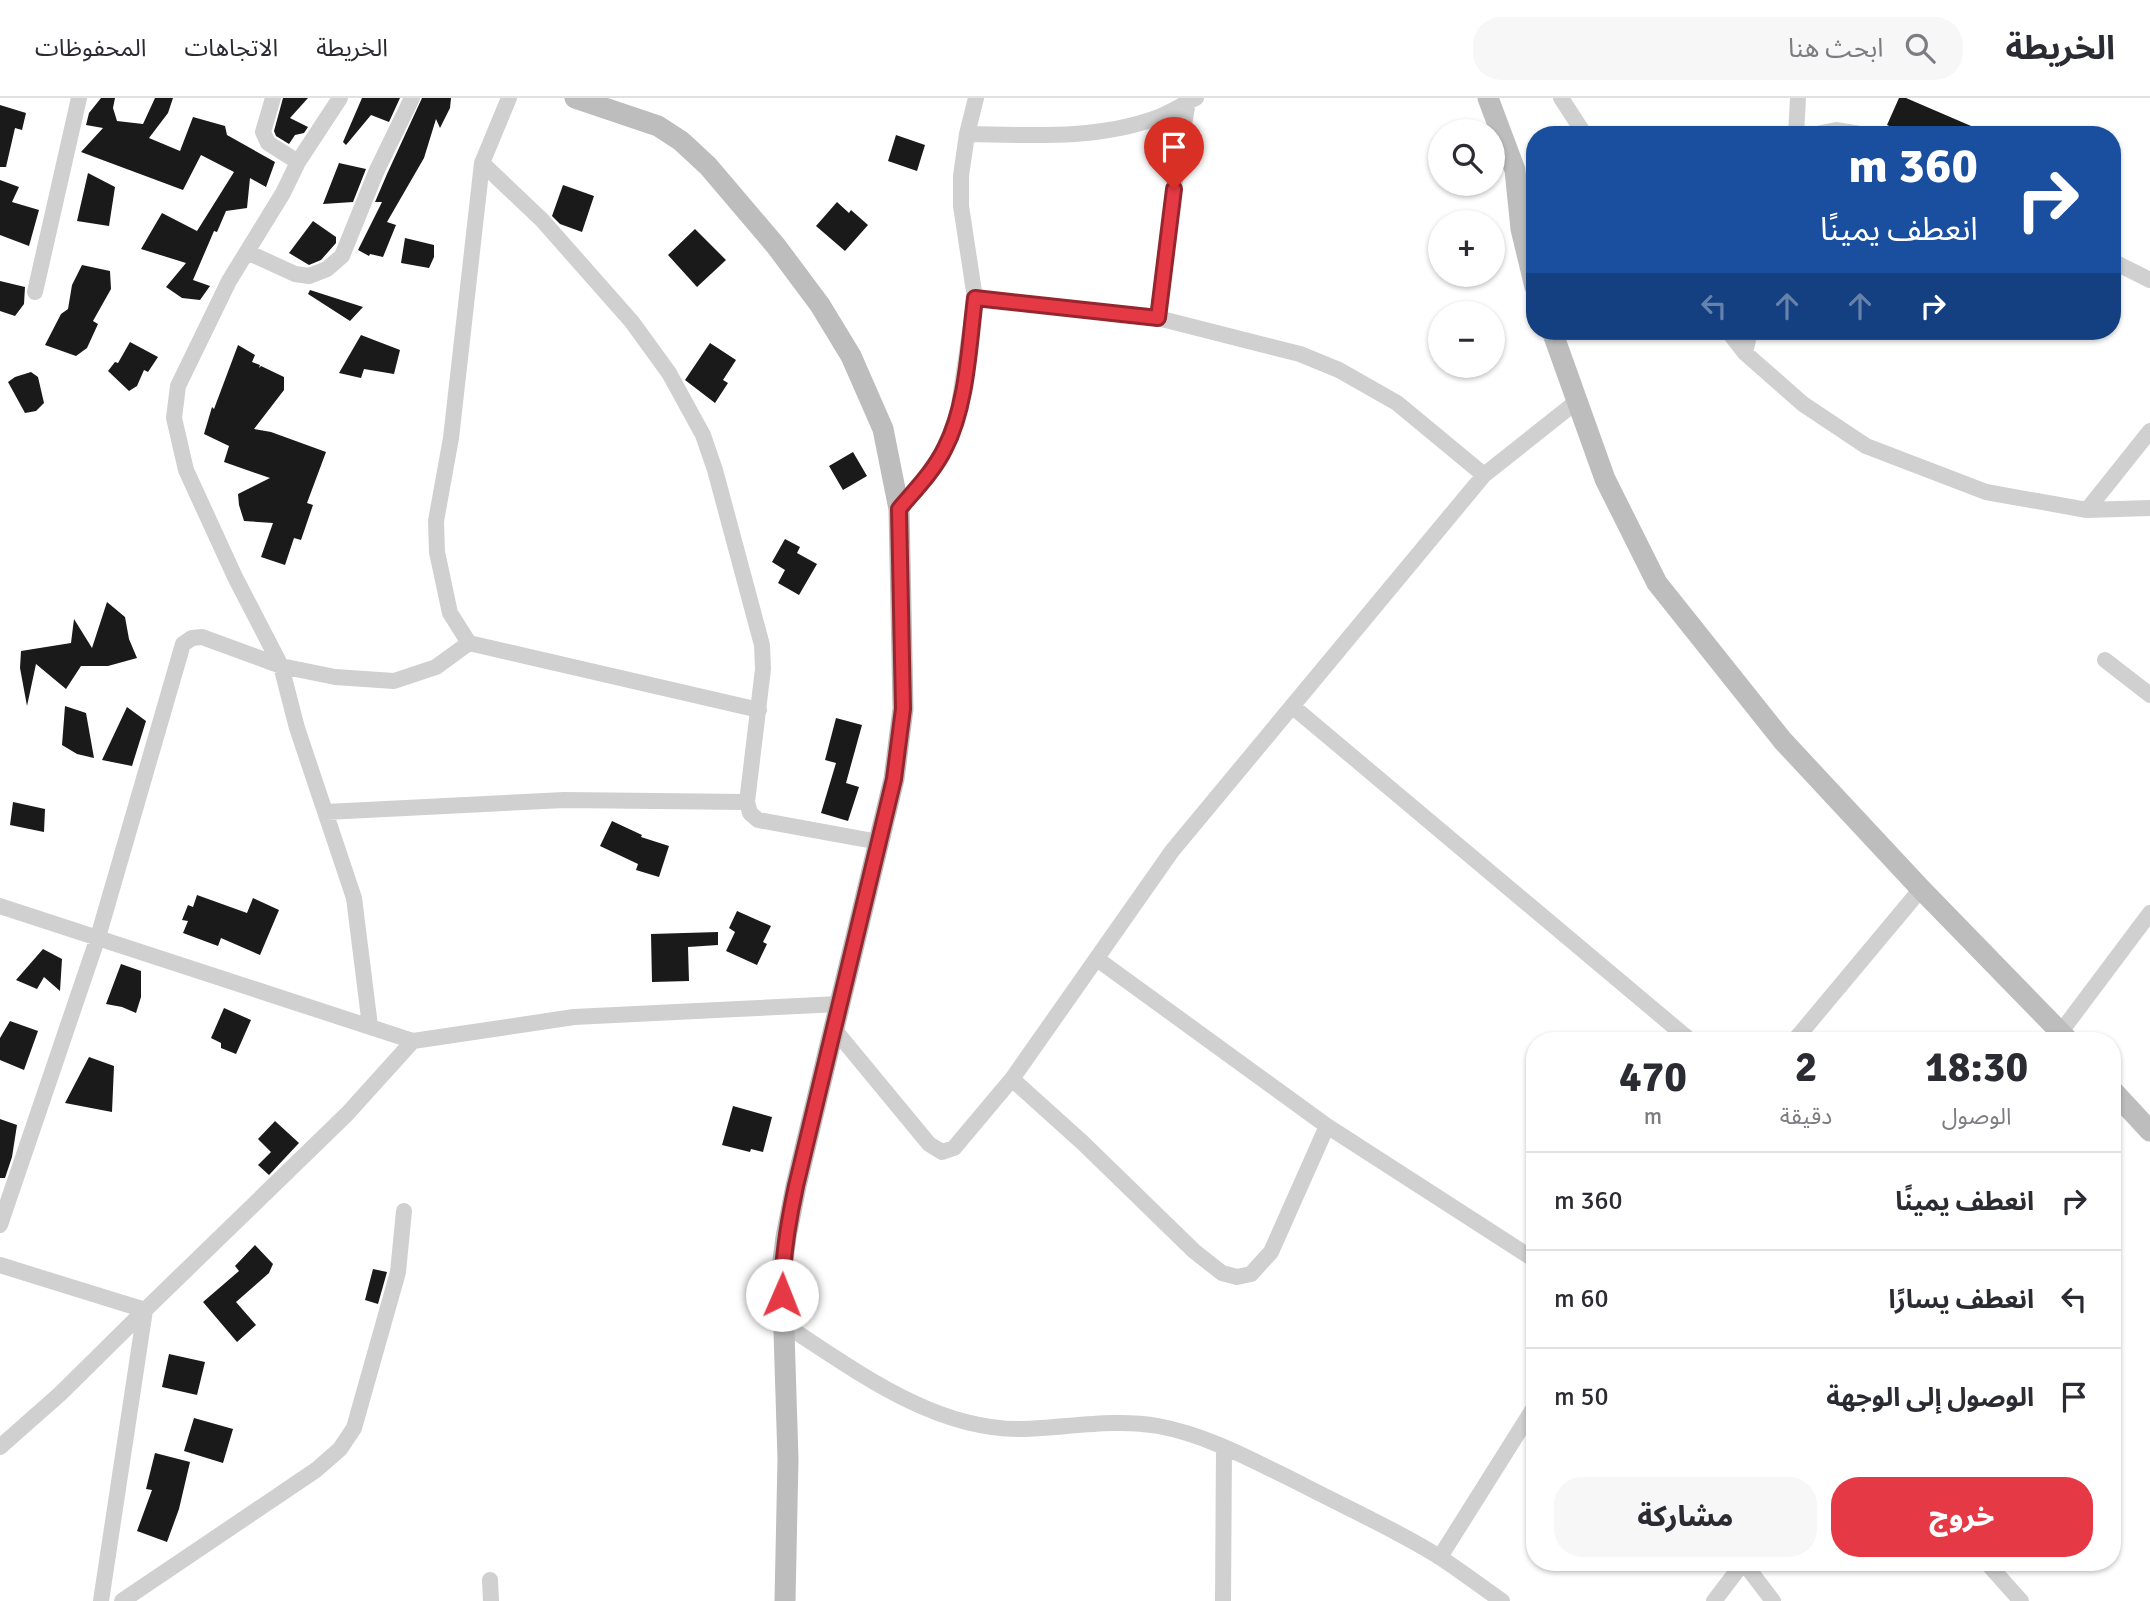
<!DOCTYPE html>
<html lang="ar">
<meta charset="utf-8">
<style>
:root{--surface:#fff;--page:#f7f7f7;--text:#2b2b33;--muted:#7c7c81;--line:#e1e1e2;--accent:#e63946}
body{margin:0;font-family:Signika,"Noto Sans Arabic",sans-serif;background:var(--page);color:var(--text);direction:rtl;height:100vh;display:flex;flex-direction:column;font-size:26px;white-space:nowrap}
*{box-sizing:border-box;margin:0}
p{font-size:23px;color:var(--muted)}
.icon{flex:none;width:38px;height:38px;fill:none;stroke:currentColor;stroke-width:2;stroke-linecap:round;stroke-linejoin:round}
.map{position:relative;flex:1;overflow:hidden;direction:ltr}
.details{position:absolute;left:1526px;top:934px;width:595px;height:539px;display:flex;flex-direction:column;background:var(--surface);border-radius:28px;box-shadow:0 2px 5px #0004;direction:rtl}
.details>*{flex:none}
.top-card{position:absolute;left:1526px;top:28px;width:595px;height:214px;border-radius:28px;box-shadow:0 2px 5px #0004;direction:rtl;background:#1a4fa0;color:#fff;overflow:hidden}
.buttons{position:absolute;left:1428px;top:21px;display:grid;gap:14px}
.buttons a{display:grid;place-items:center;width:77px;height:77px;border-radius:50%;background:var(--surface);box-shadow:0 2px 5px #0004;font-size:35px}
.pin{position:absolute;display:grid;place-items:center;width:60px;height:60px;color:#fff;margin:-72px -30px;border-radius:50% 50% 50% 0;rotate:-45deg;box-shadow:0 0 7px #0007}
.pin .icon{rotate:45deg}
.me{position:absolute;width:77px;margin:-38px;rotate:1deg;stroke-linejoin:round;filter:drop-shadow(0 0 5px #0008)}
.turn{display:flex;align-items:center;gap:24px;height:147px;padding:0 28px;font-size:32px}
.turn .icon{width:91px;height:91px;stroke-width:2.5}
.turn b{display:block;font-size:49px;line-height:60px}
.lanes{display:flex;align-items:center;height:66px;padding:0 28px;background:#0003;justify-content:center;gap:35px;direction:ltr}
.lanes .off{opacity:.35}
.eta{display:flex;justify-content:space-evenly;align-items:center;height:119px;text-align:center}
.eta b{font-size:42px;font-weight:800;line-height:49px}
.action{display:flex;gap:14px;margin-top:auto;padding:14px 28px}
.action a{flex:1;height:80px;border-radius:28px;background:var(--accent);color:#fff;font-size:28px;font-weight:800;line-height:80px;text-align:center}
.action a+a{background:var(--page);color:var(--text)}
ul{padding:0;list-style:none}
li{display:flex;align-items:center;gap:21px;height:98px;padding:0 28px;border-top:2px solid var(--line)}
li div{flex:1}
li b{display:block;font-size:26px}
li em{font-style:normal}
header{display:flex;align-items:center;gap:42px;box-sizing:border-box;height:98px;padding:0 35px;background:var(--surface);border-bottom:2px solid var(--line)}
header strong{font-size:33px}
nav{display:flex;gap:38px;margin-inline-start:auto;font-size:24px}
.search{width:490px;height:63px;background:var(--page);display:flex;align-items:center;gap:18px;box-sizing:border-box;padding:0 24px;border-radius:28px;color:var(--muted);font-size:26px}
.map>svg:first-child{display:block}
</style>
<header>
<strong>الخريطة</strong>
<div class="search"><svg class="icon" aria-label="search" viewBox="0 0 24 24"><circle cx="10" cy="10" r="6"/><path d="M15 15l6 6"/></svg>ابحث هنا</div>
<nav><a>الخريطة</a><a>الاتجاهات</a><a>المحفوظات</a></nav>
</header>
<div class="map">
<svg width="2150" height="1503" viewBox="0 0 2150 1503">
<rect width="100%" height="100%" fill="#fff"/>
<path fill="#1a1a1a" d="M101,0h14l-2,10 4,13 26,3 12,-26h18l-5,15 -19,25 31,13 13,-34 32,9 2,9 48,27 -9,25 -16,-9 -3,30 -21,3 -9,21 -3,-1 -21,49 17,6 -10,14 -18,-2 -16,-11 20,-24 -45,-14 21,-36 35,18 37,-59 -33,-17 -18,35 -102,-38 22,-24 -17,-3 3,-12z
M283,0h25l-18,20 18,9 -4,6 -9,2 -6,9 -13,-8 -2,-5z
M362,0h38l-11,24 -18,-7 -25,30 -3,-3z
M422,0h29l-1,10 -10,20 -4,-9 -12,39 -37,64 9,3 -13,32 -13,-3 -1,2 -11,-6 24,-48h-7l12,-28z
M1899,0h7l86,37h-82l-23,-10z
M0,7l26,8 -4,17 -7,-2 -9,39h-6z
M896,37l29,10 -8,26 -29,-10z
M339,65l27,6 -13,33 -30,2z
M88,75l27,14 -6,39 -32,-5z
M0,82l19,7 -7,15 27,8 -10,36 -29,-11z
M563,87l31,11 -12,36 -22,-8 -8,-8z
M837,104l12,11 2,-3 17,15 -23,26 -29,-25z
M313,123l23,16v6l-15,17 -12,5 -20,-12z
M695,131l31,31 -29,27 -29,-32z
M405,140l29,7v12l-5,11 -28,-5z
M82,167l28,6 1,18 -18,32 5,3 -11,24 -11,8 -31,-11 16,-31 7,-5 4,-24z
M0,183l25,6 -1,17 -9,12 -15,-5z
M310,192l53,17 -13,14 -42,-27z
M361,237l39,15 -6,24 -30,-5 -3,9 -22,-5z
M130,244l28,15 -10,15 -4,-2 -7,16 -8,5 -21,-20 7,-9 3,1z
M710,245l26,17 -13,20 5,3 -13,20 -30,-23z
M238,247l17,10 -3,7 8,3 -1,3 2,-2 23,11v13l-30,39 17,3 55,20 -19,51 6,2 -12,35 -7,-2 -9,27 -24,-8 12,-34 -29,-2 -5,-16 -1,-11 32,-16 -46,-16 5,-16 -25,-12 8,-27 2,2z
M31,274l7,5 6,26 -8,8 -11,2 -17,-31 7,-5z
M853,354l14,24 -24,14 -14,-24z
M785,441l15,8 -3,6 20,11 -18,31 -21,-12 7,-13 -13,-8z
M107,504l18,15 4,22 8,19 -29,8h-27l-15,23 -30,-25 -9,42 -7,-38 1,-17 50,-8 3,-24 18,29z
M65,608l21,7 8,45 -17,-4 -15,-9z
M127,609l19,14 -14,45 -30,-6z
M836,620l26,7 -16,58 13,4 -11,34 -27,-8 15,-50 -11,-3z
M13,704l32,7 -1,23 -34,-7z
M612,723l30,14 -1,2 28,9 -10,31 -23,-7 2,-6 -38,-18z
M197,797l50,18 6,-15 26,12 -19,45 -39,-17 -3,8 -35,-13 5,-12 -6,-1 6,-15 5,2z
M737,813l34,15 -8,16 4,2 -10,21 -31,-14 9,-19 -6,-4z
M718,834v13l-30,2 1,34 -37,1 -1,-48z
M43,851l19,10 -2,32 -16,-14 -7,12 -21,-9z
M121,866l20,7v26l-5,16 -14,-6 -16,-3z
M224,910l27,12 -15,34 -15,-6v-5l-10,-5z
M10,923l28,10 -14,39 -24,-10v-22z
M89,959l25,9 -2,46 -47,-9z
M733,1008l39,11 -9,35 -12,-3 -1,3 -28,-7z
M0,1021l17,6 -5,32 -7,21h-5z
M275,1023l24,22 -30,32 -11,-10 13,-13 -13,-13z
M255,1147l18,19 -4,9 -33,29 20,23 -19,17 -34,-40 36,-31 -4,-5z
M373,1171l14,3 -9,32 -13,-4z
M169,1256l36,8 -8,33 -35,-8z
M194,1320l39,11 -10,34 -39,-12z
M155,1355l35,9 -11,47 -12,33 -30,-11 15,-41 -6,-1z"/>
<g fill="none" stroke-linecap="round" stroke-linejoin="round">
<path stroke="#d0d0d0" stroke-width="16" d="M273,0l-10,34 5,11 30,19
M340,0l-42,64 -15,31 -54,88 -51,105 -4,32 12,52 49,107 46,89 16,62 57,170 16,128
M1561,0l24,37
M967,36c63,1 129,6 189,-16 14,-5 27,-14 40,-20
M1796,37l2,-37
M1812,37l24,-5 29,5
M482,65l60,57 90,102 37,51 34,62 12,35 47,175 1,24 -16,133 3,11 8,7 121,22
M247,154l48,22 14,2 18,-7 15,-13 35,-86 35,-72
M2112,163l38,19
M35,194l44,-194
M975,200l183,20 142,36 39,16 58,33 87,72
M1158,220l19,-155 11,-61
M1728,233l17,22 58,51 63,42 120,46 101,18 63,-2
M1745,255l5,-22
M899,411l26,-31 20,-30 13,-36 17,-114 -14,-92v-30l6,-42 9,-36
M2087,412l63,-79
M469,545l-19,-30 -13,-61 -1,-31 15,-83 31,-275 27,-65
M2105,562l45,35
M1292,608l399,335
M326,714l238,-12 183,2
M0,808l413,135 161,-24 265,-13
M1097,861l230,167 208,134
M834,931l95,115 13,8 12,-4 58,-69 160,-228 312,-376 92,-73
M1794,943l127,-152
M2054,943l96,-128
M1012,981l71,64 111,108 28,22 15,4 14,-3 20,-22 56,-126
M0,1127l98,-288 85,-293 9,-6 10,-1 79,29 54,11 59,4 42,-14 33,-24 290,67
M0,1167l145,45 202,-196 66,-73
M782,1225c72,46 150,107 239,106 45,-1 93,-11 137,-3 50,9 98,36 143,58 46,24 96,46 140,74 21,14 41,29 61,43
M0,1349l60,-53 85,-84 -44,291
M1440,1459l95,-151
M1744,1465l29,38
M1987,1465l34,38
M490,1482l1,21
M122,1503l194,-131 24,-21 14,-21 44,-156 6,-61
M1223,1503l1,-153
M1714,1503l29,-38"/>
<path stroke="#bdbdbd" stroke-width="21" d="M575,0l83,28 23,15 27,25 68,80 44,59 31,51 32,73 16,80 4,200 -9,70 -98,407 -10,51 -4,31 6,191 -3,142
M1488,0l27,72 6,59 14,58
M1552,233l53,148 52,104 126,158 138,148 148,152
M2112,992l38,41"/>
</g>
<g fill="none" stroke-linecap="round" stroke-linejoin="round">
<defs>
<path id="route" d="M782,1197c0,-37 6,-72 14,-109l98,-407 9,-70 -4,-200c16,-19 35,-38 46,-61 22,-42 24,-103 30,-150l183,20 16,-129"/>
</defs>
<use href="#route" stroke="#96252e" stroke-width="18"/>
<use href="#route" stroke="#e63946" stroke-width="12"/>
</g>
</svg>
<div class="buttons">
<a><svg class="icon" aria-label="search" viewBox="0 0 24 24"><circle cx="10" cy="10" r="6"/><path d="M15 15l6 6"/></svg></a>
<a>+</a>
<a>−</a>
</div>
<div class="pin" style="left:1174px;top:91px;background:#d93025"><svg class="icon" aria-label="arrive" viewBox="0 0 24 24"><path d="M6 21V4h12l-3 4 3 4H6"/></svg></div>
<svg class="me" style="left:782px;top:1197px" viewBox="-20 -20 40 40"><circle r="19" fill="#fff"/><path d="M0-13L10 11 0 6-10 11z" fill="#e63946"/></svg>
<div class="top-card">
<div class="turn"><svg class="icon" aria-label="right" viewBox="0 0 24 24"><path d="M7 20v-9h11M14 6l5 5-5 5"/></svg><div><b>360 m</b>انعطف يمينًا</div></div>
<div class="lanes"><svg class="icon off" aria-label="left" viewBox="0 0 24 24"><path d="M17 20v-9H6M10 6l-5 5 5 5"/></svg><svg class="icon off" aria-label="ahead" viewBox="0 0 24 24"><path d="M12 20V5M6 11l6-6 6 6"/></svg><svg class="icon off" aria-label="ahead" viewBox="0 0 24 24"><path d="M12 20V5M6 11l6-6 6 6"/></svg><svg class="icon" aria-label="right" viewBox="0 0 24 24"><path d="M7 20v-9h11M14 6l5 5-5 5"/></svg></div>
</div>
<section class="details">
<div class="eta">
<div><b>18:30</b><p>الوصول</p></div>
<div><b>2</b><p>دقيقة</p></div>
<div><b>470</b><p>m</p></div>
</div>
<ul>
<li><svg class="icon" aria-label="right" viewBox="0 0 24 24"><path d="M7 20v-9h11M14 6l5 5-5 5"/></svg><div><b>انعطف يمينًا</b></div><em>360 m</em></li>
<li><svg class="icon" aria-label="left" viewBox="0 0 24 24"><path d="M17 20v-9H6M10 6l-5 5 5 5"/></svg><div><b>انعطف يسارًا</b></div><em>60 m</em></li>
<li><svg class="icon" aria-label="arrive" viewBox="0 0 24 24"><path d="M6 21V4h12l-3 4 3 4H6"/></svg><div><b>الوصول إلى الوجهة</b></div><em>50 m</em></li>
</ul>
<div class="action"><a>خروج</a><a>مشاركة</a></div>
</section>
</div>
